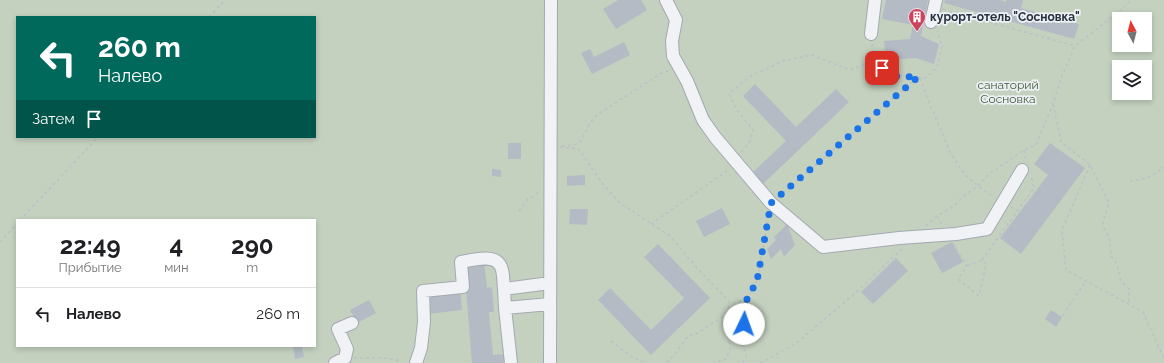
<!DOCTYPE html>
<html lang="ru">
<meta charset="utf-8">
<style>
:root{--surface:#fff;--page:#f6f6f6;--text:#202124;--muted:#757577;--line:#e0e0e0}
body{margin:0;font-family:Raleway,sans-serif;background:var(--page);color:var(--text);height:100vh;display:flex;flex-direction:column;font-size:15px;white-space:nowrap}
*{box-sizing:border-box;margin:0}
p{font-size:13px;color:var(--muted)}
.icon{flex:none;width:22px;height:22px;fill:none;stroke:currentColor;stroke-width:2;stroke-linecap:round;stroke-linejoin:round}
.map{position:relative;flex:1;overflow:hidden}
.panel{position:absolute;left:16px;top:219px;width:300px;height:128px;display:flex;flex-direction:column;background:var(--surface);border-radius:0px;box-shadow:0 2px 6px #0003}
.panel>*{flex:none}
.guide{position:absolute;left:16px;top:16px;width:300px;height:122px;border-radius:0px;box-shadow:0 2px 6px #0003;background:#00695c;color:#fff;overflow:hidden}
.needle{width:26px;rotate:353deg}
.tools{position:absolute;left:1112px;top:12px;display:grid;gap:8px}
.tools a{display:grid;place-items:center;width:40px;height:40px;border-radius:0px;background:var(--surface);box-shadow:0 2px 6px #0003;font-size:20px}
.pin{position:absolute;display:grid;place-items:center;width:34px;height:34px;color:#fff;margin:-17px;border-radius:8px;box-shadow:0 2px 6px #0006}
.me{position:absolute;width:44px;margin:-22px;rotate:3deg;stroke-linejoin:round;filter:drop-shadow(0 0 3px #0008)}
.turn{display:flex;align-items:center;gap:14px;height:84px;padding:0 16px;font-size:18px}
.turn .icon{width:52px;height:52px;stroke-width:2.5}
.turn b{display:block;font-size:28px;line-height:34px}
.then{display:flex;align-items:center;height:38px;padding:0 16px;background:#0003;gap:8px;font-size:15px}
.eta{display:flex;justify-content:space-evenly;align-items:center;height:68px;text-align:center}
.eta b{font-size:24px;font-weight:700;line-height:28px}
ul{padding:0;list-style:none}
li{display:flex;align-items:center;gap:12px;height:52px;padding:0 16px;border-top:1px solid var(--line)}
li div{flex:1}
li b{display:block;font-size:15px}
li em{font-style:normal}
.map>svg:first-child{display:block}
</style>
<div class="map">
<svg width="1164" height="363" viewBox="0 0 1164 363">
<rect width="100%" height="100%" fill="#dee2e7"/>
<path fill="#c4d1bf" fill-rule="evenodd" d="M0,0h1164v363h-1164zM17,17h298v120h-298zM1119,19h26v26h-26zM1119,67h26v26h-26zM17,220h298v126h-298z"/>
<path fill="#b5bbc4" d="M618,0h23l6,10 -31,19 -13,-20z
M886,0h42l-7,36 18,8 -5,20 -18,-6 -30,2 -2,-19 26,-2 3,-14 -31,-6z
M945,0h55l6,2v-2h17l-2,8 58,16 -5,15 -130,-36z
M624,42l6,13 -38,19 -11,-21 9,-4 4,8z
M755,84l41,43 40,-38 13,13 -86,82 -11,-11 34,-32 -43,-45z
M508,143h13v16h-13z
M1050,143l35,25 -64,86 -21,-16 48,-63 -14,-11z
M492,169l9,1v7l-9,-1z
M585,175v10l-18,1v-10z
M722,208l8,16 -26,13 -8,-16z
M570,209h18l-1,16 -18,-1z
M787,224l8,21 -11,12 -3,-8 -10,10 -4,-10 9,-9 -2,-3z
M952,242l11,20 -21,11 -11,-20z
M658,244l52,54 -59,57 -53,-55 12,-12 41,42 33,-32 -40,-41z
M896,258l12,13 -35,33 -12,-12z
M484,262l3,26 5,-1 2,25h-5l4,43 14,-1 1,9h-36l-8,-99z
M460,288l2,22 -34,4 -3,-22z
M369,300l7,13 -19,10 -7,-13z
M1051,310l11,7 -6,10 -11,-8z
M293,346h9l2,11 -9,2z"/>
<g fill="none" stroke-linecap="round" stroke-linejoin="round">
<defs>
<path id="minor" d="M666,0l10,20 -4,21 1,15 14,25 16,39 12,17 56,66 52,44 76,-9 57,-4 31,-5 35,-59
M931,22l5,-22
M871,34l4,-34
M550,304l-45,4 -1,-19 46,-6
M505,308l6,55
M335,363l10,-5 2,-9 -9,-20 14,-6
M416,363l5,-15 3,-26 -1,-31 40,-4 -2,-25c11,-2 35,-9 40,5 3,6 2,15 3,22
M550,363l1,-363"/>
</defs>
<use href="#minor" stroke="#a3a9b1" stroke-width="14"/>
<path stroke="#bcc0c6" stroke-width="1.5" stroke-dasharray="3 3" stroke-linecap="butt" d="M943,9l132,37
M209,17l16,-17
M872,44l2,17 17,14 34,3 12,-10 5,-22 -5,-15
M920,78l8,22 23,54 13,20 14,12 16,11
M1053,104l8,38 29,23 19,38 -6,19 1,6 6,12 1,16 6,8 4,17 8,8v15
M562,146l12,-1 7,-4 9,-18 8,-9 64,-41 8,-3
M560,147l19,2 23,34 18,20 50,33 26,31 33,34v18l-2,15 4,13 -5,12 -12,4
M560,147l15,1
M1024,150l2,10
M741,152l8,-9 4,-13 -16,-20 -8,-16 20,-17 34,-16 29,-6 38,15 24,-9
M1090,165l-28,65 4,40 77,42 21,47
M1130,181l17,-3 17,-10
M778,197l140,-120
M1011,207l6,4
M519,211l8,-11 14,-9
M937,216l5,9
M20,220l78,-83
M651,224l79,-55
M926,226l11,-10 14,-8 15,-14 12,-8 11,-12 35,-24 12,-5 17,-41 8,-26 14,-32 45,-35 11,-11
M0,242l17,-18
M953,244l14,22 -9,13 21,17 6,-26 1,-6 -4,-4 -15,6
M982,260l52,-72 -3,-13
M1060,321l5,-9 21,-31
M611,341l18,14 15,8
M354,358h30l13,2 2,3
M667,363l11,-13 10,-14 8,-2 25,-16 19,-17h6
M743,363l3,-6 -4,-16 2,-6 2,-34 11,-20 12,-66
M760,363l35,-19 57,-48 50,-47"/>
<use href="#minor" stroke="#f0f2f6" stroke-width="12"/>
</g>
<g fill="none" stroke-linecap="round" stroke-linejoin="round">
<path stroke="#1a73e8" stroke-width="7" stroke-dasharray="0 12.6" d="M744,324l2,-23 11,-20 14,-78 147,-126 -27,-1 -9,-8"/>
</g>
<defs>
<symbol id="building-pin" viewBox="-11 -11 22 30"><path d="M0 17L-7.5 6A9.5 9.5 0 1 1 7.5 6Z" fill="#cb435e" stroke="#edf1f5"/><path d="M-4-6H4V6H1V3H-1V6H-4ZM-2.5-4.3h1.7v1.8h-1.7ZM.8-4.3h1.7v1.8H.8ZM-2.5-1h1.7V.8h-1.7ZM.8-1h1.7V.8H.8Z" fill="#fff"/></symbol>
</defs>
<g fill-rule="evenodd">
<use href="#building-pin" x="907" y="7" width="20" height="27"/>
</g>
<g text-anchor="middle" stroke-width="3.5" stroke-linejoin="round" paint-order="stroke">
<g font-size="12" font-weight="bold" fill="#27303e" stroke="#edf1f5" text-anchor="start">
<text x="930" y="21">курорт-отель "Сосновка"</text>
</g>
<g font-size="12" fill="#3d5935" stroke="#edf1f5">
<text x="1008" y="89">санаторий<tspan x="1008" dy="14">Сосновка</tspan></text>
</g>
</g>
</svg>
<div class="tools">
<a><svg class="needle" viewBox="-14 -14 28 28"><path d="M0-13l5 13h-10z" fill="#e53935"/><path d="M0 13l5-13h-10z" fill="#757577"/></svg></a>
<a><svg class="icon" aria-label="layers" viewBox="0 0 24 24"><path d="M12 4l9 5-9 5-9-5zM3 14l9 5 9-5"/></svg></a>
</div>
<div class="pin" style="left:882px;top:68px;background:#d93025"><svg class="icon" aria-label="arrive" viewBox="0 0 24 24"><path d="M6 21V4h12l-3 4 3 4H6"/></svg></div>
<svg class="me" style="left:744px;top:324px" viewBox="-20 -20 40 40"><circle r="19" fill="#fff"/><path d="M0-13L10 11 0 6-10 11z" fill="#1a73e8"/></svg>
<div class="guide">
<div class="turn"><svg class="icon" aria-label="left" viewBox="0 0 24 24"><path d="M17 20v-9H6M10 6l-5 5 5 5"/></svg><div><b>260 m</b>Налево</div></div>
<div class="then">Затем<svg class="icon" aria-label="arrive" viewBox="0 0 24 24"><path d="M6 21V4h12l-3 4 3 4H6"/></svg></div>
</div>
<section class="panel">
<div class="eta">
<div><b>22:49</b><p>Прибытие</p></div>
<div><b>4</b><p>мин</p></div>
<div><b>290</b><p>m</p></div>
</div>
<ul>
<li><svg class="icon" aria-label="left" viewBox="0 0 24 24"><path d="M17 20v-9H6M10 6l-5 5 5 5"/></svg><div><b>Налево</b></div><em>260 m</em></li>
</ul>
</section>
</div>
